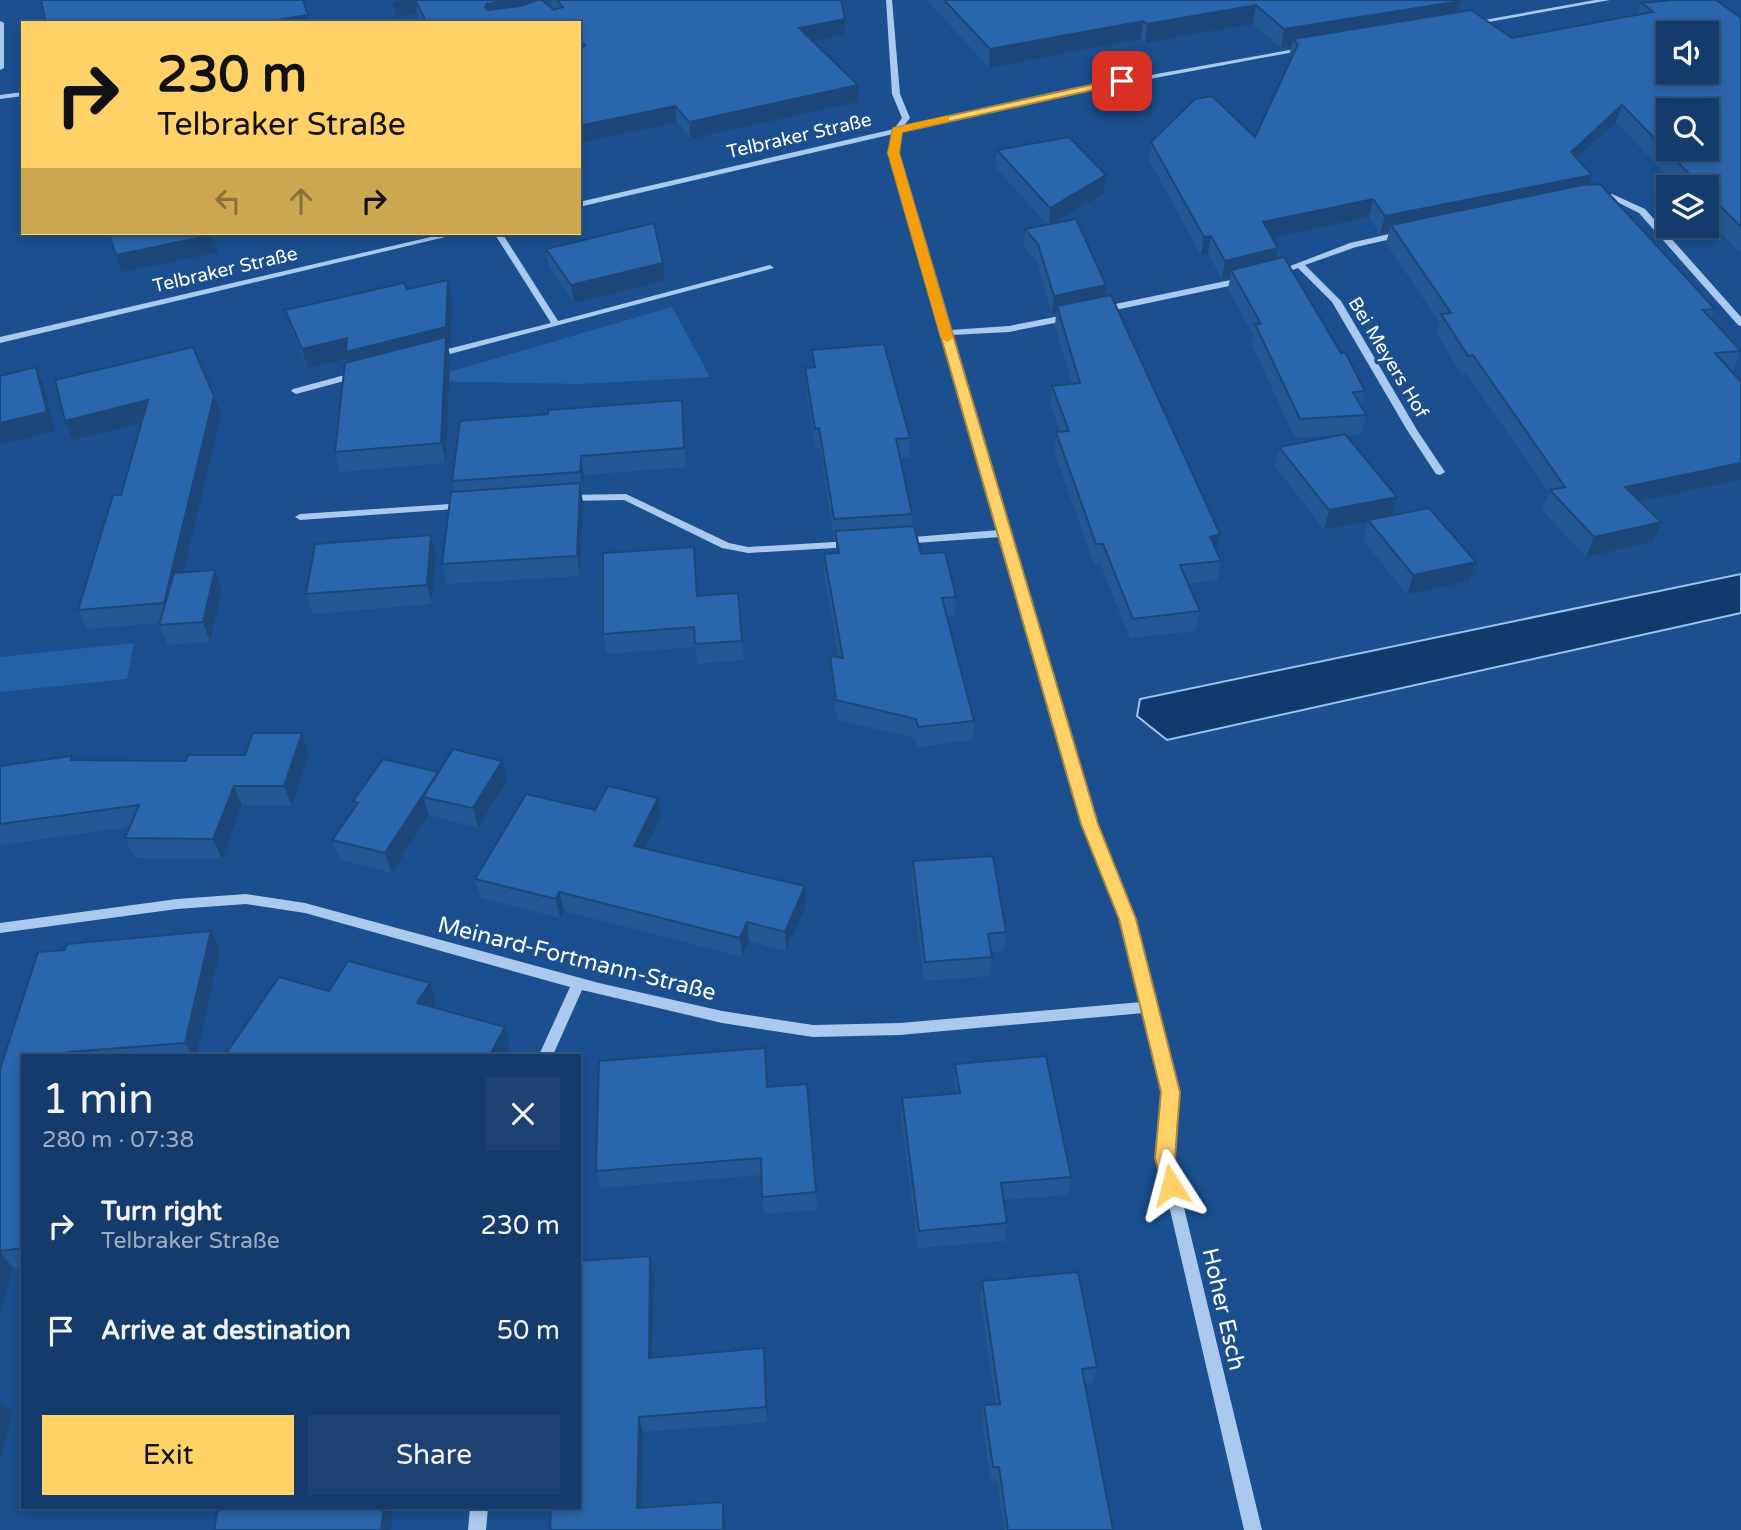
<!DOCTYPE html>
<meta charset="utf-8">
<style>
:root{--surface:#143b6b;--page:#1d4271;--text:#f1f3f6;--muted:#9dadc1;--line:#33557e;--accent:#ffd166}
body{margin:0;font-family:"Varela Round",sans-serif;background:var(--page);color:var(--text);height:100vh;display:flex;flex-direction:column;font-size:26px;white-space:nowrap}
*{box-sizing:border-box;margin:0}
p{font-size:23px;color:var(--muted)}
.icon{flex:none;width:38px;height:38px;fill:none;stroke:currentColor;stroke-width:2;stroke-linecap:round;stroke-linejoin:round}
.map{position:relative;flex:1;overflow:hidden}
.sheet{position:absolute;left:21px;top:1054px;width:560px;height:455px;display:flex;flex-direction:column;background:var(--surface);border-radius:0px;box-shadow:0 4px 10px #0003,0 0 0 2px var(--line)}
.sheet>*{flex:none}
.guide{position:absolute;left:21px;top:21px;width:560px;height:214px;border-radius:0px;box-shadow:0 4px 10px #0003,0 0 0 2px var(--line);background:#ffd166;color:#111;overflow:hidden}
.buttons{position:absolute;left:1656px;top:21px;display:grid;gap:14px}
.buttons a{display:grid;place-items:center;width:63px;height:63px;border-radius:0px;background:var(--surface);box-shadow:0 4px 10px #0003,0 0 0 2px var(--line);font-size:35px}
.pin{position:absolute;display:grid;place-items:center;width:60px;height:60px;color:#fff;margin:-30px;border-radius:14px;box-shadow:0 4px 10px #0006}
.me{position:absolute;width:77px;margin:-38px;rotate:351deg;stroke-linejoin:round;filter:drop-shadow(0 0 5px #0008)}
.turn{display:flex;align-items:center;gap:24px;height:147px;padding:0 21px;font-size:32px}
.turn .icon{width:91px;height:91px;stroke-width:2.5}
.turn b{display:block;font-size:49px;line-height:60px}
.lanes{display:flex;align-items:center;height:66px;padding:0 21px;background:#0003;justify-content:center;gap:35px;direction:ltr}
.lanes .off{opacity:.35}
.round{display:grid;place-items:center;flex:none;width:74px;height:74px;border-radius:0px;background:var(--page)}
.headline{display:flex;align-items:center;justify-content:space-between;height:119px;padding:0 21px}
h1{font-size:42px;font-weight:600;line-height:52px}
.primary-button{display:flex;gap:14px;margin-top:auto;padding:14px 21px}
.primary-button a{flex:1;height:80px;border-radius:0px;background:var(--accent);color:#111;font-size:28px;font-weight:600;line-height:80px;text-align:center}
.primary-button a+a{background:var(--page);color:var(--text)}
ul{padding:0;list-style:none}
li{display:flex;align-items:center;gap:21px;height:105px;padding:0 21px}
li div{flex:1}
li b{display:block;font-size:26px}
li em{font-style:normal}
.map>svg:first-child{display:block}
</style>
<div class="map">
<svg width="1741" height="1530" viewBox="0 0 1741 1530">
<rect width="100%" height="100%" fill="#1b4f8f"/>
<path fill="#2461a8" d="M672,307l38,70 -130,7 -162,-3z
M134,643l-7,36 -127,13v-35z"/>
<path fill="#123a6d" stroke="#9cc4f0" stroke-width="2" d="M1741,574v39l-574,127 -30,-24 3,-17z"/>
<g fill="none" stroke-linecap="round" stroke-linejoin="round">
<path fill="#a9c9ee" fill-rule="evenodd" d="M886,0h6l8,94 10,24 -7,9 220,-47 183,-33 4,2 -187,35 -222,48 -3,21 52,177 59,-4 61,-12 5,3 -5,3 -61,12 -57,3 144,489 39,95 42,173 -5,66 90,372h-18l-86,-372 5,-66 -19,-79 -244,22 -87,2 -91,-14 -140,-33 -29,65h-14l31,-68 -265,-74 -59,-9 -69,5 -177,24v-10l177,-24 69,-5 59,9 294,80 123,28 91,14 87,-2 241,-21 -20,-83 -37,-95 -83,-287 -100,7 -5,-3 5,-3 98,-8 -109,-377 3,-19 -314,73v-5l315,-73 8,-11 -10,-24z
M1595,0h15l-138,25 -4,-2z
M0,21l4,2v45l-4,2z
M23,92v4l-23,3v-4z
M1612,194l33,15 96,108v9l-3,-1 -99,-112 -28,-14h-16l-4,-2 4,-2z
M1402,231l4,3 -1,2 -49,11 -51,18 36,36 76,129 28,42 -5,3 -4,-1 -29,-44 -75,-128 -34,-34 -22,8 -4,-3 78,-30z
M448,233h14l-462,110v-6z
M494,233h8l56,88 212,-56 4,3 -339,90 -3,-1v-4l119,-30z
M1245,277l3,1v4l-147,31 -5,-3 5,-3z
M356,372l5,3 -2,2 -63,17 -5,-3 2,-2z
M626,494l103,49 19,4 103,-6 5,3 -5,3 -103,6 -26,-5 -98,-48 -58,1 -5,-3 5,-3z
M465,503l4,1v4l-169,12 -5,-3 5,-3z
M470,1507h18l-2,23h-18z"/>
</g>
<path fill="#245895" d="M393,0h151v1l8,7 -1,-8h290l4,19v16l-32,7 45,60 -167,37 -14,-16 -98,20v-120h-157l-5,-9 -21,3z
M927,0h533l-2,12 54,26 126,-23 4,-12 99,15v236l-35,-37v-30h-28l-62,-65 -39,36 15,17 -3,9 126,125 -4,9 30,33 -8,19h-2l10,110 -101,21 21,21 -8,20 -67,15 -44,-47 7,-17 -82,-119 -5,1 -26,-43 3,-10 -53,-79 3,-11 -9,2 -11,-17 -97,21 4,21 65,94 24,38 -4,15 5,9 -5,19 -16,1 46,81 78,65 -62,14 -44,-55 5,-19 -44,9 -49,-64 4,-19 61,-12 -45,3 -44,-95 2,-8 -25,-46 2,-11 -8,1 -14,-25 -7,1 -52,-95 2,-18 104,-5 37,-79 -3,-2 2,-9 -10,1 -28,-24 -108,19 -4,-4 -152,29z
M997,150l109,25 -2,18 -51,30 52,73 115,238 -3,17 4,10 -4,19 -29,4 12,27 -4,20 -66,7 -30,-75 -6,1 -40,-113 2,-19 4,-1 -10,-26 2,-19 20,-2 -17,-59 1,-11h-4l-15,-52 -13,-15 1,-18 22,-5 -51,-56z
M546,249l117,14 2,18 -91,22 -25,-36z
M448,280l4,18 -1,48 -3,1 2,9 -4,107 -106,9 -5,-20 13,-90 -1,-3 -40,9 -16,-39 -6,-19 122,-21z
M812,350l98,88v19l-10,1 12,56v12l9,28 35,43 -1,19 -8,1 27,104 -1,19 -56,7 -2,-9 -78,-18 -6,-45 -1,-19 9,2 -15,-84v-20l12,-1v-15l-2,1 -14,-91h-5l-9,-61 -1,-19h8z
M682,400l4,67 -102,8 -1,16 -2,1 2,11 -3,73 -133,8 -5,-20 13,-72 -3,-11 96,-67z
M221,415l-37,157 31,-2 7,20 -12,52 -42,3 -9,-20 1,-2 -73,6 -9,-19 43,-115 20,-72 -68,17 -8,-19z
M431,535l5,20 -4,49 -119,10 -7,-20z
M696,566l2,30 40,-3 6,67 -47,4 -1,-17 -90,7 -3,-20z
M302,733l7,20 -17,53 -50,-1 -20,54 -87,-1 -10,-20 5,-11 -130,18v-79l71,-10 3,4 112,1 59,-6z
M438,773l69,7 -29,48 -49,-13 -37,58 -52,-13 -8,-20 23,-32 -2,-7z
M658,798l3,19 -16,31 161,58 -20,45 -37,-10 -7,16 -178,-46 -4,7 -79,-20 -6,-19 120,-69z
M913,861l93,71 -2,19 -13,1 1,5 -2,19 -66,5 -12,-100z
M211,931l9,19 -23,105h-174v212l-10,1 -13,44v-243l64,-119z
M955,1064l116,113 -3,18 -65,5 4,23 -2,18 -87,7 -17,-132 1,-18 54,-4 -2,-12z
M767,1087l49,105 1,18 -53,4 -3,-39 -160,13 -5,-17z
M650,1256l4,17 -1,84 113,7 2,58 -125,10 -2,76 82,-6 2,14 1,14h-176z
M982,1281l115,86 -4,16 -8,1 28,146h-109l-7,-49 -6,1 -9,-62 2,-15 12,-1 -16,-106z"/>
<path fill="#1d4779" d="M401,0h14l2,14 -21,3 -3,-16z
M502,0h42l-4,6 -51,14 -4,-13 2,-3z
M1461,1l-5,19 -163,19 -2,8 -10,1 3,-19z
M1256,5l-3,19 -108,19 2,-19z
M308,15l2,8h-39l-1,-2z
M845,19v16l-46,9v-16z
M1143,21l-2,18 -152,29 1,-19z
M858,85v17l-167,37 -2,-17z
M1622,105l-6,17 -51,47 6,-17z
M675,106l2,17 -98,20v-17z
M1106,175l-2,18 -55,33 1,-18z
M1592,175l-6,18 -195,32 -2,7 -9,2 5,-18z
M1373,199l-4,18 -110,24 4,-19z
M212,235l6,17 -96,20 -6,-17z
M1211,236l-3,18 -7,1 3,-18z
M1278,248l-4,19 -43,3 -1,8 -8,1 3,-18z
M663,263l2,18 -91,22 -3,-18z
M448,280l4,18 -1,48 -3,1 2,9 -4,107 -5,-20 -90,-72 -4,-12 -40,9 -5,-19z
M1106,285l-2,19 -47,2 -1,8h-4l2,-18z
M36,367l8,19 11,45 -55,14v-22z
M214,396l7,19 -49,207 -8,-19z
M148,400l7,20 -82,20 -8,-19z
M581,456l3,19 -1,16 -3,-19z
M1741,463v17l-124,26 8,-19z
M580,483l3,20 -3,73 -3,-20z
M1397,497l-6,20 -67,13 5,-20z
M1661,522l-8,20 -67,15 8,-20z
M1220,534l-4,20 -6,-17z
M431,535l5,20 -4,49 -5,-19z
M1476,562l-7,19 -62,14 6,-20z
M215,570l7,20 -12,52 -7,-20z
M302,733l7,20 -17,53 -8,-20z
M502,761l5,19 -29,48 -5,-20z
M438,772l-15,25 6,18 -37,58 -7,-20z
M234,786l8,19 -20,54 -9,-20z
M658,798l3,19 -24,48 -3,-19z
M805,886l1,20 -20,45 -1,-19z
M559,892l5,19 -4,7 -4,-19z
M747,922l2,19 -7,16 -2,-19z
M211,931l9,19 -23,105h-5l-7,-12z
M430,983l6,18 -12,20 -7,-18z
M505,1027l5,18 -5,10h-15z
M0,1251l13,17 -13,44z
M650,1256l4,17 -2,101 -3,-16z
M764,1348l2,16 2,58 -2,-15z
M0,1399l13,13 -13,48z
M639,1417l4,15 -2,91 -4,-15z
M723,1502l2,14 1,14h-3z
M384,1507h4l5,8 -2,15h-10z"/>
<path fill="#2a66ad" stroke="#1d4779" stroke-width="2" fill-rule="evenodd" d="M41,0h262l5,15 -38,6 1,2h-225z
M415,0h87l-15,4 -2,3 3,3 32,-4 18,-6h4l12,10 9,-3 -6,-7h284l4,19 -46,9 59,57 -169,37 -14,-16 -96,20v-78h3l3,-3 -6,-6v-16h-152z
M944,0h516l1,1 -177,28 -28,-24 -109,19 -4,-3 -153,28z
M1673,0h43l25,18v209l-35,-35v-5h-4l-80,-82 -51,47 21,23 -207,41 -12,-17 -110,23 15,26 -53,13 -14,-25 -7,1 -53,-95 44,-43 17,-3 43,41 43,-93 -5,-5 178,-29 41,28 141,-26 -11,-9zM1668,33h38v39h-38zM1668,110h38v39h-38z
M1069,137l37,38 -56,33 -53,-58z
M1600,184l115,125 -12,1 38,41 -26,2 26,29v81l-116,24 36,35 -67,15 -44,-47 15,-3 -92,-132 -5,1 -27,-42 10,-1 -60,-88 191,-40z
M1076,219l30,66 -52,11 -16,-52 -13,-15z
M654,223l9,40 -92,22 -25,-36z
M109,233h102l1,2 -96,20z
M1284,257l57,96 4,-1 20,39 -12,1 13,23 -66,4 -45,-95h6l-30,-54z
M448,280l-2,47 -100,25 1,-14 -45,11 -17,-39 119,-27 3,6z
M1111,295l109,239 -10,3 11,24 -41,4 20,46 -67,8 -30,-75h-7l-40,-112 13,-1 -17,-45 28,-3 -23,-77z
M446,337l-5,106 -106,9 10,-89z
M884,344l26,94 -14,1 16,75 -78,5 -15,-91 -4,1 -10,-61 10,-1 -3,-17z
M193,347l21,49 -50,207 -86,7 35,-115h8l27,-95 -83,21 -10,-41z
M36,367l11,45 -47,11v-47z
M682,400l2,48 -103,8 -1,16 -128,9 8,-60 88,-7v-4z
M1345,434l52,63 -68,13 -50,-63z
M580,483l-3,73 -135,8 9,-72z
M1429,508l47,54 -63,13 -45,-55z
M914,526l7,28 24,-2 11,45 -14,1 32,123 -56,6 -2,-8 -80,-19 -6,-44 13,2 -19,-104 15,-1 -4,-22z
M431,535l-4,50 -121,9 9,-50z
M694,547l3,49 41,-3 4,48 -47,3 -1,-17 -91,7v-81z
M215,570l-12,52 -44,3 15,-52z
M253,733h49l-18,53h-50l-21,53 -88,-1 14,-33 -139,19v-58l71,-10v4l115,1 2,-6h57z
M453,749l49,12 -29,47 -50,-11z
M383,759l55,13 -53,81 -53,-13 26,-37 -5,-2z
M608,786l50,12 -24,48 171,40 -20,46 -38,-10 -7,16 -181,-46 -3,7 -81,-20 51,-85 69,16z
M993,856l13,76 -18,2 4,23 -67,5 -12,-101z
M211,931l-26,112 -116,9 -1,3h-45v193l-23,3v-182l38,-117 26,-2 3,-6z
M348,961l82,22 -13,20 88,24 -15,28h-265l54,-78 50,14z
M765,1048l2,39 40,-3 9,108 -54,5 -1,-39 -165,13 3,-110z
M1046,1056l25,121 -70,6 6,40 -88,8 -17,-133 58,-5 -5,-29z
M650,1256l-1,102 115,-10 2,59 -127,10 -2,91 86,-6v28h-173l1,-23h28v-246z
M1078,1272l19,95 -15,2 31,161h-105l-9,-63h-6l-9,-62 16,-1 -18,-123z
M218,1507h166l-3,23h-167z"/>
<path fill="#ffd166" stroke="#a68842" stroke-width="2" d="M1122,78l3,1v4l-223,49 -3,21 199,671 38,95 44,173 -5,66 6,27 -3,6 -7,3 -7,-3 -9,-33 6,-66 -42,-173 -38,-95 -193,-671 5,-25z"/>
<path fill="#f59e0b" d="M946,116l3,1v4l-47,11 -3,21 54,185 -6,4 -6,-4 -53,-185 5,-25z"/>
<g text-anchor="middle" stroke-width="7" stroke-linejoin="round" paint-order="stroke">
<g font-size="19" fill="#fff" stroke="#1b4f8f">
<text transform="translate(799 135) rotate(-13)" y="7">Telbraker Straße</text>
<text transform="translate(225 269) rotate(-13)" y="7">Telbraker Straße</text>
<text transform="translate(1389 357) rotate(59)" y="7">Bei Meyers Hof</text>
</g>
<g font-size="23" fill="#fff" stroke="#1b4f8f">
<text transform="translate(577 958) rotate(14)" y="8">Meinard-Fortmann-Straße</text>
<text transform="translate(1224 1309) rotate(77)" y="8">Hoher Esch</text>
</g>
</g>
</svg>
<div class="buttons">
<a><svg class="icon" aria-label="sound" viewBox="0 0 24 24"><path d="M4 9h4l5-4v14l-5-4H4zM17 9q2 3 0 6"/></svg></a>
<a><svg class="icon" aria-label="search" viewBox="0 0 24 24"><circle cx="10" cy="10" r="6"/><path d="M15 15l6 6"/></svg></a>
<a><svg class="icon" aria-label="layers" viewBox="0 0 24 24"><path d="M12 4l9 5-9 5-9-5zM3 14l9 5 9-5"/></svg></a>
</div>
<div class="pin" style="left:1122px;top:81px;background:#d93025"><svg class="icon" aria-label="arrive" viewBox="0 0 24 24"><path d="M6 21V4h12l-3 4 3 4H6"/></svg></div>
<svg class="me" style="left:1171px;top:1185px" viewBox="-20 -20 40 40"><path d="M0-17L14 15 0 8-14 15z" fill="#ffd166" stroke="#fff" stroke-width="4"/></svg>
<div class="guide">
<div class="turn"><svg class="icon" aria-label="right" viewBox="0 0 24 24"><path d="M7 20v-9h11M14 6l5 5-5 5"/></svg><div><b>230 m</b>Telbraker Straße</div></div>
<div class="lanes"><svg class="icon off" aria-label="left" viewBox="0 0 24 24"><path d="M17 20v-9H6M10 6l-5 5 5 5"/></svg><svg class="icon off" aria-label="ahead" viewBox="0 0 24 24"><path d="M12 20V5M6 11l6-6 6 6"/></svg><svg class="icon" aria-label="right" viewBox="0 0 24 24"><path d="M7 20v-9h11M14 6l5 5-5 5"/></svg></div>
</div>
<section class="sheet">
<div class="headline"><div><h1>1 min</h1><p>280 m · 07:38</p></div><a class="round"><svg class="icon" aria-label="close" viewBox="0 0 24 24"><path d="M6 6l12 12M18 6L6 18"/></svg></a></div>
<ul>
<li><svg class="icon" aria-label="right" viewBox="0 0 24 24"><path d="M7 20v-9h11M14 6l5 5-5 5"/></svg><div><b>Turn right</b><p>Telbraker Straße</p></div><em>230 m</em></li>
<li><svg class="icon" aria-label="arrive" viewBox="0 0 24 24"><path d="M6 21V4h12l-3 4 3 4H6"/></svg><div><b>Arrive at destination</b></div><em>50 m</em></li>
</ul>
<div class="primary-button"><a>Exit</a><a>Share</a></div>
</section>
</div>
